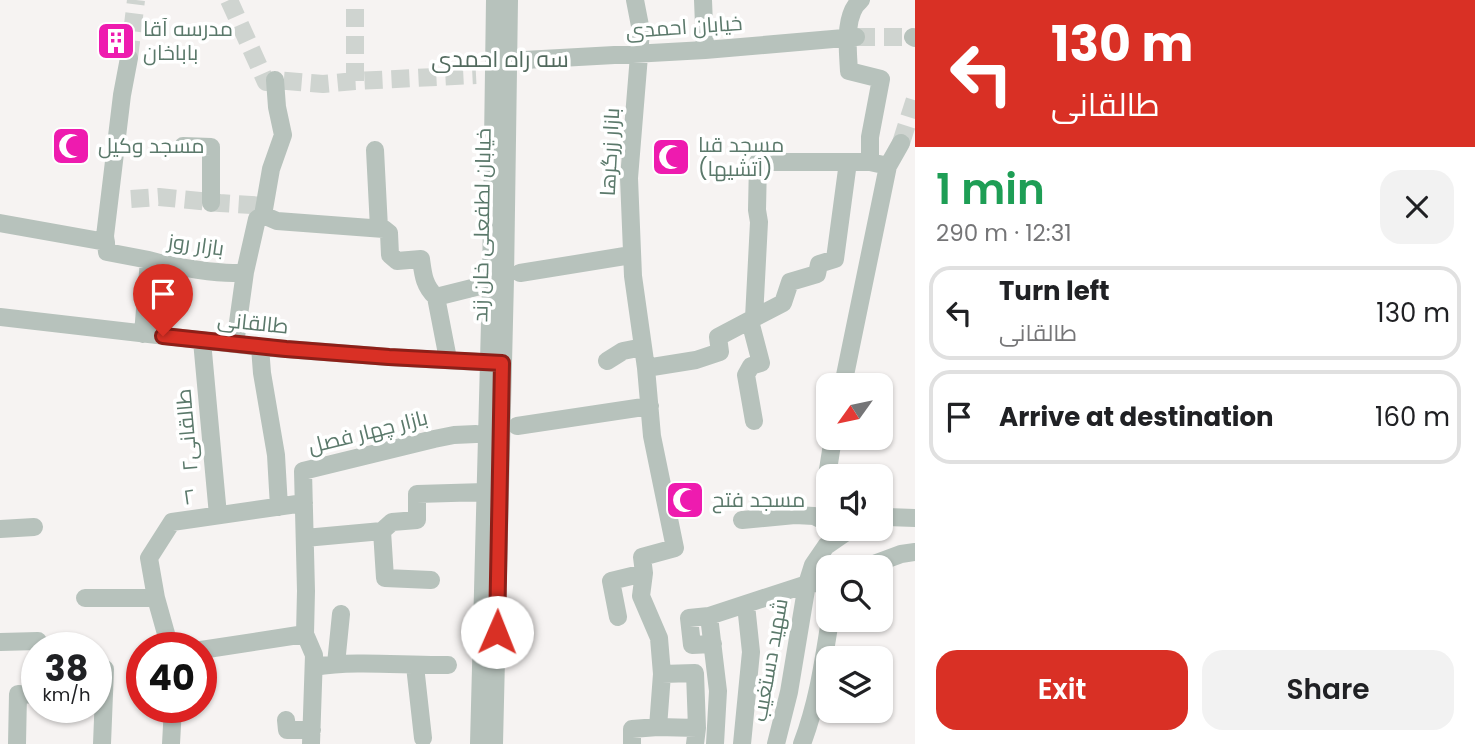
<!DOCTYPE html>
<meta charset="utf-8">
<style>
:root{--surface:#fff;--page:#f2f2f2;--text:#202124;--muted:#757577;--line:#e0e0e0;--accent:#d93025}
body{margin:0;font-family:Poppins,Cairo,sans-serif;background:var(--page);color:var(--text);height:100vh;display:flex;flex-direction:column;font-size:26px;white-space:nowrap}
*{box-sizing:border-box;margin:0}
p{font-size:23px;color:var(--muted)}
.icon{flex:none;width:38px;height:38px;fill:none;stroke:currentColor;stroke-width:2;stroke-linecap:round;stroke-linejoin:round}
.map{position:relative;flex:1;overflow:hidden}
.details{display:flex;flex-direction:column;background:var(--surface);width:560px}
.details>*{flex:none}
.guide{background:#d93025;color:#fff;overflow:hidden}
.needle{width:46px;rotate:237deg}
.buttons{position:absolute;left:816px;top:373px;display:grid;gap:14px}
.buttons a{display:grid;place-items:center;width:77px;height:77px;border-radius:14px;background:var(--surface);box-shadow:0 2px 5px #0004;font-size:35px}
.speed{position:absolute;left:21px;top:632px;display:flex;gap:14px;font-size:35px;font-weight:700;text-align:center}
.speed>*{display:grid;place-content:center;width:91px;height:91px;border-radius:50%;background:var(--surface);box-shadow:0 2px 5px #0004;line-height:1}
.speed small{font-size:18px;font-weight:400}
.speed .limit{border:10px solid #d22;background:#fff;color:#111}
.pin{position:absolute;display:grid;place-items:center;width:60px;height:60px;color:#fff;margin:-72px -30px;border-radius:50% 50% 50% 0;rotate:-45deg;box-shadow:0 0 7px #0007}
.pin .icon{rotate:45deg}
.me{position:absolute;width:77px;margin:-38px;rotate:1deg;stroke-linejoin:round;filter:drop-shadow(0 0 5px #0008)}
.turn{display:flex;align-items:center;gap:24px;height:147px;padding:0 21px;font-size:32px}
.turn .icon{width:91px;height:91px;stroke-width:2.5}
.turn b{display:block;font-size:49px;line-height:60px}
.round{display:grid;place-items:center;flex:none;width:74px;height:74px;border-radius:21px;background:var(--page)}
.headline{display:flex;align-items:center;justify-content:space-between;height:119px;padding:0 21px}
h1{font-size:42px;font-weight:600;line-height:52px;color:#1e9e55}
.action{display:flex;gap:14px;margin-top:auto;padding:14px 21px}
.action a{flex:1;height:80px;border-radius:21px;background:var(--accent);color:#fff;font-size:28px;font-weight:600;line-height:80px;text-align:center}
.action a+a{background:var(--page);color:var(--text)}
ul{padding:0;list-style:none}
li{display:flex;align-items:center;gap:21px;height:94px;margin:0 14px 10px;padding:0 7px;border:4px solid var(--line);border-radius:21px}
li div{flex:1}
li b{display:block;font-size:26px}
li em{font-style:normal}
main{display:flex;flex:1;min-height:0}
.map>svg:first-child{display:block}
</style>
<main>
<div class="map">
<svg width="915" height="744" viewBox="0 0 915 744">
<rect width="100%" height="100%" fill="#f6f3f2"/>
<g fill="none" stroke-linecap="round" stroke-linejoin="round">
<path stroke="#cfd4d0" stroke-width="18" stroke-dasharray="18 9" stroke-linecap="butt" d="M229,0l37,82 9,-2 48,4 32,-3 121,-6
M857,37h56
M129,58l7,-58
M355,81v-81
M901,143l14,-44
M131,199l28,-2 61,6 46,3"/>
<path stroke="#b7c2bc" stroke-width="18" d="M635,0l6,31 -12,147 4,98 13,92 6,68 23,112 -33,9 2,16 -3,23 18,42 3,36 33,-1 2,55 -2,16
M703,0l2,50
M913,37l2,1
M129,58l-7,37 -17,141 2,16 42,8 -6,74
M524,60l181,-10 151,-13
M275,80l2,27 6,28 -12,34 -8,46 14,6 107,8 5,4 1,22 7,6 24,-2c2,15 3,27 15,38
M183,146l28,1v56
M375,150l4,78
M888,166l13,-23
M0,223l106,19
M149,260c20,6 77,16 96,12
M520,273l111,-18
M436,297l64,-16
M436,297l12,62
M0,317l260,30 129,10 110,6
M754,318l29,-15 7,-21 27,-8 2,-10 16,-5 13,-97
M750,321l11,42 -10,3 -5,9 8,46
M202,341l16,174
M235,344l10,-72 12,-53 6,-4
M260,347l2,26 14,82 3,52
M607,361l16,-10 20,-4
M646,368l50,-8 24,-8 -2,-15 36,-19 5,-96 -2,-12 1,-48h112
M843,385l45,-219 -18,-4v-25l11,-58 -32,-8c-1,-20 -6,-57 12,-71
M517,426l133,-20
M828,481l-1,-5 6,-38
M880,518l7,-1 28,1
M742,520l53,-5 19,1 14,7
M0,529l34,-2
M382,531l3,47 46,2
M305,538l77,-7 10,-9 25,-2v-26l68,-2
M866,567l35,-13 14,-2
M85,598h71
M709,616l-20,2 3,27 21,-1
M618,617l-7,-36 33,-8
M0,642l38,-1
M170,648l-14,-50 -7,-40 23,-36 132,-19
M201,650l104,-16
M336,664l5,-50
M415,666l8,72
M314,667c44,-7 90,-1 134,-2
M286,720l1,10h25
M658,727l4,-53
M17,744l1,-50 19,1
M102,744l3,-75
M171,744l2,-37
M311,744l3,-89 -9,-21 1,-43 -3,-120 131,-32 20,-4 22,-1
M479,744l12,-460 4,-284
M494,744l11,-465 4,-279
M632,744v-15l26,-2 39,1
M715,744l3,-53 -9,-75 98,-32 21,-2
M742,744l9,-92 -5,-47
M776,744l13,-52 18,-108 6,-19 13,-19 26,-18
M802,744c16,-43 21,-80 28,-124"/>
</g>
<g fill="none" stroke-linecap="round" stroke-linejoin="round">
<defs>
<path id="route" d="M163,336l123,13 103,8 113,6 -5,269"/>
</defs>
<use href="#route" stroke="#8d1f18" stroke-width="18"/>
<use href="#route" stroke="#d93025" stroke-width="12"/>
</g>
<defs>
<symbol id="building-square" viewBox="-11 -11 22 22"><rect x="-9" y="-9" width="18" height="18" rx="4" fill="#ee1baf" stroke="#fff"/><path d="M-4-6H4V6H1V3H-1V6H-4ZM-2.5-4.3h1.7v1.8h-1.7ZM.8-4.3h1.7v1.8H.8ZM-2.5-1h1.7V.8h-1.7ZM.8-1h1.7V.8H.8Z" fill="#fff"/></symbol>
<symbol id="mosque-square" viewBox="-11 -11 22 22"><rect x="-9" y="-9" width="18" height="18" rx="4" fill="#ee1baf" stroke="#fff"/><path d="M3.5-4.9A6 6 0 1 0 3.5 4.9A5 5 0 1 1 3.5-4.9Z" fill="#fff"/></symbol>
</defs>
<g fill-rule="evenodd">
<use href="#building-square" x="94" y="19" width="44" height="44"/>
<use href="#mosque-square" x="49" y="124" width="44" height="44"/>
<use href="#mosque-square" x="649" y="135" width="44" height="44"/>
<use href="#mosque-square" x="663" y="478" width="44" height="44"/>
</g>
<g text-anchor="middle" stroke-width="7" stroke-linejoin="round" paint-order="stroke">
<g font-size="21" fill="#5b796b" stroke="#fff">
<text transform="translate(684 27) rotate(-4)" y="7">خیابان احمدی</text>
<text transform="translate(610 152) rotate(-87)" y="7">بازار زرگرها</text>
<text transform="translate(482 225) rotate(-89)" y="7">خیابان لطفعلی خان زند</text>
<text transform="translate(196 245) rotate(8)" y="7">بازار روز</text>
<text transform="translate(253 323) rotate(6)" y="7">طالقانی</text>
<text transform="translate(187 430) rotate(-95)" y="7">طالقانی۲</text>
<text transform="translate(368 432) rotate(-14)" y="7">بازار چهار فصل</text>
<text transform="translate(189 497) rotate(-8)" y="7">۲</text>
<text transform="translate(770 660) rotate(-80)" y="7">شهید دستغیب</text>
</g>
<g font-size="21" fill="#5b796b" stroke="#fff" text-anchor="start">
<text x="143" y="36">مدرسه آقا<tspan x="143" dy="24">باباخان</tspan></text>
<text x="698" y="152">مسجد قبا<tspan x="698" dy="24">(آتشیها)</tspan></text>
<text x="98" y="153">مسجد وکیل</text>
<text x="712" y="507">مسجد فتح</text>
</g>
<g font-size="23" fill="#526a5e" stroke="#fff">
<text x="500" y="67">سه راه احمدی</text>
</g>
</g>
</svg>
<div class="buttons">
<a><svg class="needle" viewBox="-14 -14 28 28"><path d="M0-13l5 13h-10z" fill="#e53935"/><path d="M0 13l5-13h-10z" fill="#757577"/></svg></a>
<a><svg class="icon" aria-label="sound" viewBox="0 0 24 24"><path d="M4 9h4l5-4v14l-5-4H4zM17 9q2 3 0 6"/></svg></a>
<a><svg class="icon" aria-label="search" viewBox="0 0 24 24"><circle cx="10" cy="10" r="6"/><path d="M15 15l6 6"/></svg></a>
<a><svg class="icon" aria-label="layers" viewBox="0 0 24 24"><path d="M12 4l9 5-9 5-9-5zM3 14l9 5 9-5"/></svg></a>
</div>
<div class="speed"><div>38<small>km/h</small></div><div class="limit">40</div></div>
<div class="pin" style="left:163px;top:336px;background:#d93025"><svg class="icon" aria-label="arrive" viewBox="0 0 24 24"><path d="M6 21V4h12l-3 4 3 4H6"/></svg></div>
<svg class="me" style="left:497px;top:632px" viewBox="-20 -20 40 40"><circle r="19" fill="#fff"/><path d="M0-13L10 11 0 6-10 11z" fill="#d93025"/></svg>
</div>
<section class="details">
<div class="guide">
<div class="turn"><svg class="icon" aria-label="left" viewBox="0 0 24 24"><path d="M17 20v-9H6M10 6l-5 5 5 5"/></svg><div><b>130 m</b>طالقانی</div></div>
</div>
<div class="headline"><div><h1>1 min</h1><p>290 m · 12:31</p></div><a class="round"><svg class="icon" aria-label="close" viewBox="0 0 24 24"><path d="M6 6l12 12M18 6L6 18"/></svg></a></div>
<ul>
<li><svg class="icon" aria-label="left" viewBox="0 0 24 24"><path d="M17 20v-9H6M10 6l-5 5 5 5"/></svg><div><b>Turn left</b><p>طالقانی</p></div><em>130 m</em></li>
<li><svg class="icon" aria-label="arrive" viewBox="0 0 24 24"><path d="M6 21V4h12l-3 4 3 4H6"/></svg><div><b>Arrive at destination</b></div><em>160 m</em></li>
</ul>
<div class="action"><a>Exit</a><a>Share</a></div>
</section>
</main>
